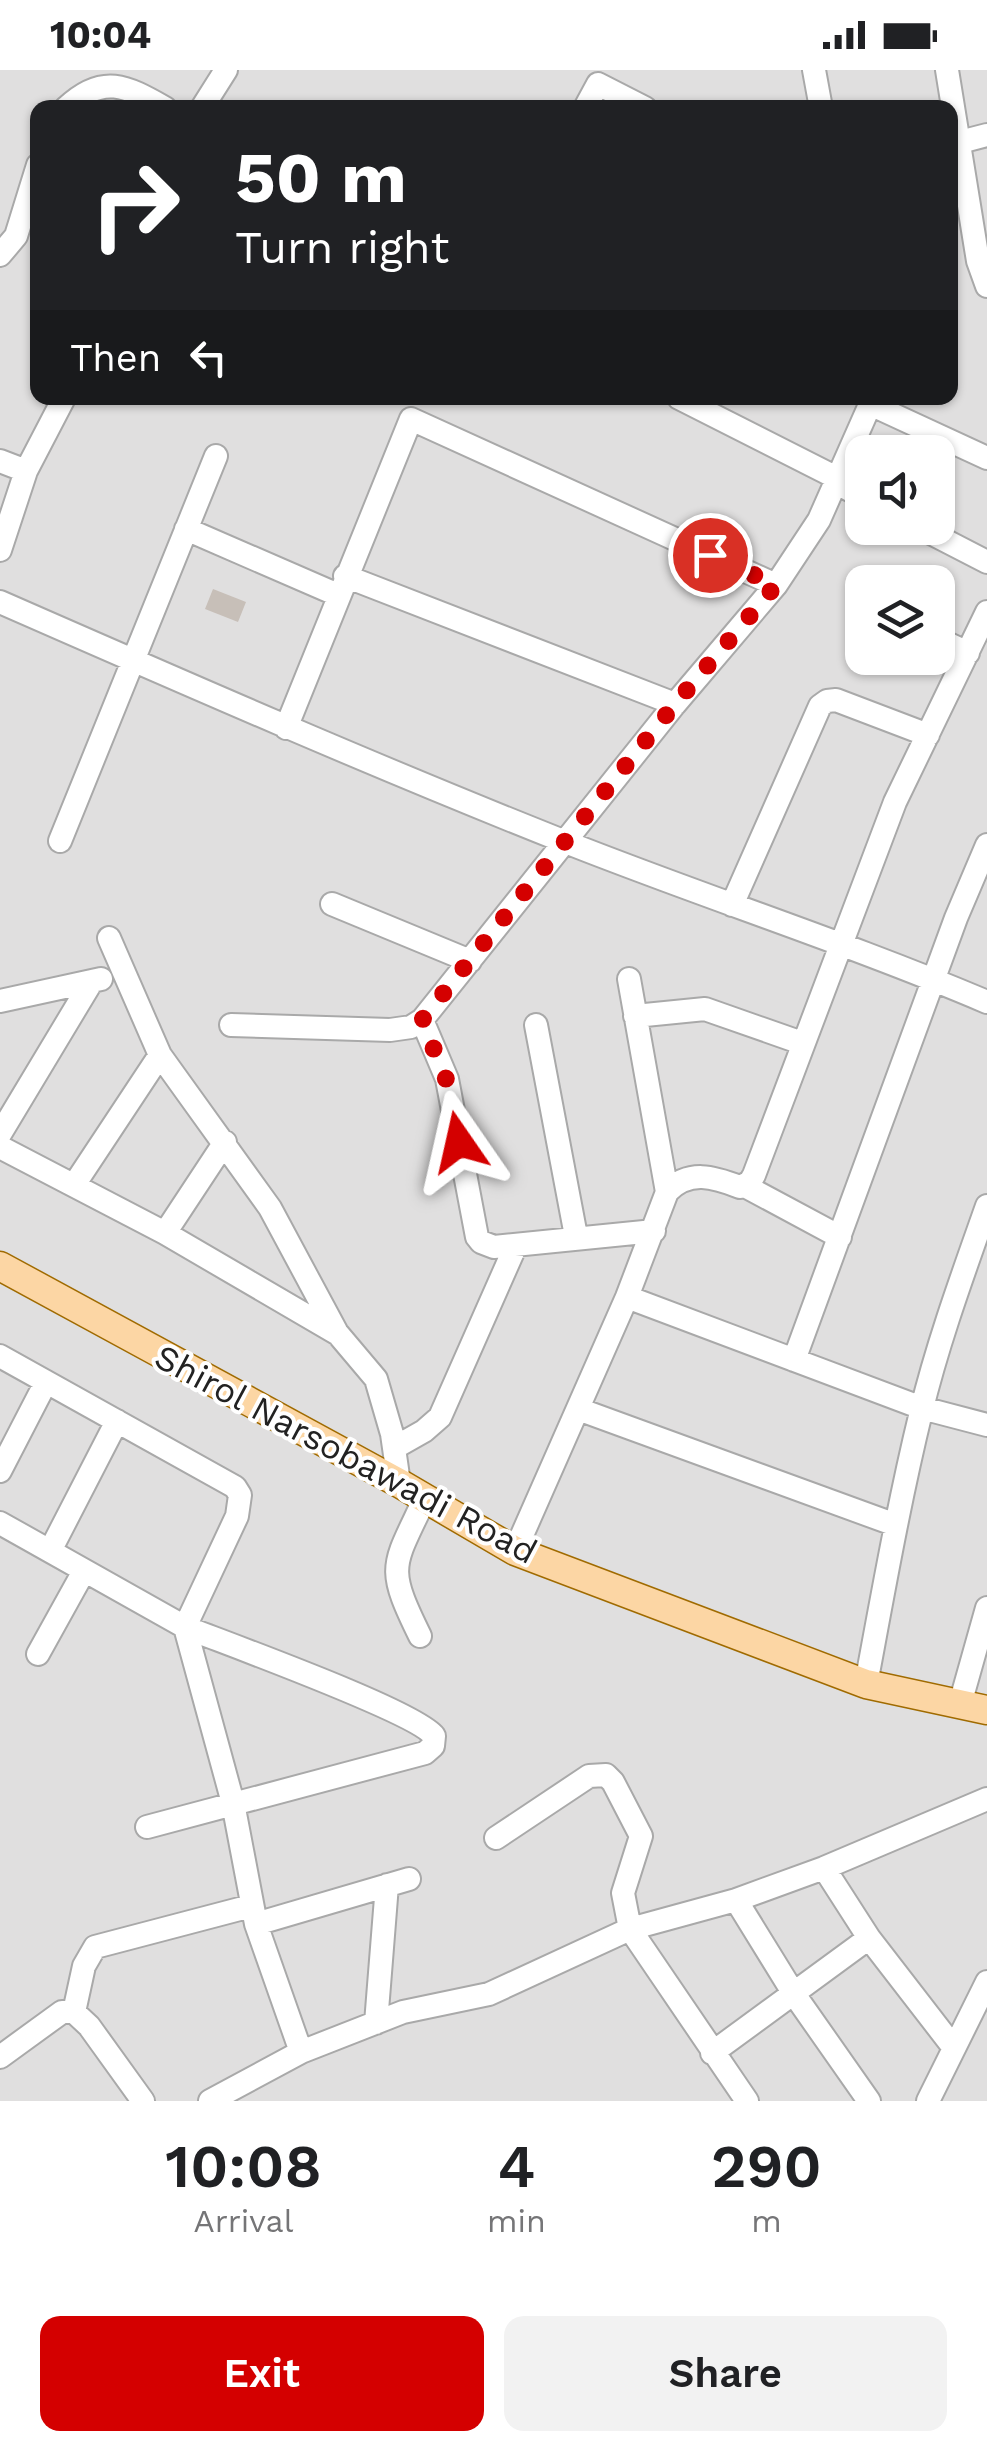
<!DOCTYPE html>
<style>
:root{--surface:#fff;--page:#f2f2f2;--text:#202124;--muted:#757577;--accent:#d40000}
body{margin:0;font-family:"Work Sans",sans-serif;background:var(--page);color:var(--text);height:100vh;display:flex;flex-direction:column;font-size:38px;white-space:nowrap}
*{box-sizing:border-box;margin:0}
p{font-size:32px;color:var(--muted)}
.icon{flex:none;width:55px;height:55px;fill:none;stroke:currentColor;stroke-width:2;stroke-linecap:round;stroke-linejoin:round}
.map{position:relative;height:2031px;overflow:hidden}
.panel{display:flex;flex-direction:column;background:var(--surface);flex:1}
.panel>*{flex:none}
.guide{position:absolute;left:30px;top:30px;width:928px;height:305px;border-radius:20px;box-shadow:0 2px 8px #0004;background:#202124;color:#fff;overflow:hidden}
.controls{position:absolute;left:845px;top:365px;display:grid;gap:20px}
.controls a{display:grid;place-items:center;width:110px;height:110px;border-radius:20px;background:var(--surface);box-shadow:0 2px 8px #0004;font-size:50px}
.pin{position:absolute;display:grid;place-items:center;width:85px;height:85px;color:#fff;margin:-42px;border:5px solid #fff;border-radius:50%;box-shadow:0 2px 10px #0007}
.me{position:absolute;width:110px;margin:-55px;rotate:349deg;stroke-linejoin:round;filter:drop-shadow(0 0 8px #0008)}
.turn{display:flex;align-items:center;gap:35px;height:210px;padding:0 40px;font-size:45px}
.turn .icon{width:130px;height:130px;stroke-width:2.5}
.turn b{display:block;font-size:70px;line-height:85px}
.then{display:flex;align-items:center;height:95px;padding:0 40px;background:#0003;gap:20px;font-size:38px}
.eta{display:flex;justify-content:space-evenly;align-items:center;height:170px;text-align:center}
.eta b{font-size:60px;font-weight:600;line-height:70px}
.primary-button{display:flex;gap:20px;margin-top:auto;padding:20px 40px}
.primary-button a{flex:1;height:115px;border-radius:20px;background:var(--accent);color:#fff;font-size:40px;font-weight:600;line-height:115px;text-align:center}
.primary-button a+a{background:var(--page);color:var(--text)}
.status{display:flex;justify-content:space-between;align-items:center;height:70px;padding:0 50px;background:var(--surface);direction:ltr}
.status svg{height:28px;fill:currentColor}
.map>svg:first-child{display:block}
</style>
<div class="status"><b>10:04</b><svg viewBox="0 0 49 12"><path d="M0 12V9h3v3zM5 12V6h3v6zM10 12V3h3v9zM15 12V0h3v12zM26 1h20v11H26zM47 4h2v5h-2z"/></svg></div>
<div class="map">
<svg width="987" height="2031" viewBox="0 0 987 2031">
<rect width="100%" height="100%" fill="#f2efe9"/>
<path fill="#e0dfdf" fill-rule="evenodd" d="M0,0h987v2031h-987zM38,38h912v290h-912zM862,382h76v76h-76zM862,512h76v76h-76z"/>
<path fill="#c7bfb8" d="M213,519l33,13 -8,20 -33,-13z"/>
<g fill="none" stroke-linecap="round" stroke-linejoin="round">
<defs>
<path id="minor" d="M814,0l7,38
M947,0l31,191 9,25
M66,38c37,-35 60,-22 99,0
M202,38l24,-38
M585,38l13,-24 47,24
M960,72l27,-7
M0,185l16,-19 22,-71
M679,328l160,81
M870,334l117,54
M0,391l26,10
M837,413l25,14
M921,458l66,34
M186,459l152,66
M0,480l26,-79 38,-73
M345,506l330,128
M0,532c187,82 374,164 563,239 141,56 285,102 424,161
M938,569l30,14
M286,658l125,-309 365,166
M60,771l156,-385
M332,834l138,57
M732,835l88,-199 7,-5 9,-1 92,35
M109,868l51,117 110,153 66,123
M629,909l38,213
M0,931l101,-22
M635,946l70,-7 97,34
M422,950l25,59 30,158 4,5 13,5 160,-16
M231,955l159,5 21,-3 11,-7 253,-316 101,-119 43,-65 54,-122
M536,955l40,211
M0,1064l92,-153
M0,1077l165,86 173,101 38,45 16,55 7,49
M74,1115l86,-130
M745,1116l95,51
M165,1163l60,-91
M627,1227l295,111 65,17
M0,1286l235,131 5,8 -3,21 -52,111c40,16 232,85 249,109l-1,10 -8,7 -278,74
M794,1290l162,-442 31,-73
M578,1339l318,116
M394,1378l30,-17 16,-14 76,-172
M0,1401l46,-89
M0,1453l185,104 48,176 23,121 45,128
M50,1481l67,-130
M515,1481l112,-254 40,-105c22,-23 47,-15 73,-5l10,-5 4,-7 141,-373 92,-190
M420,1566c-35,-71 -27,-69 5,-138
M38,1584l46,-83
M866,1614c17,-91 33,-182 55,-272 17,-70 42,-138 66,-206
M960,1634l27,-96
M496,1768l93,-62 17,-1 7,7 28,54 -18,57 7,36 117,172
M824,1798l45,70 85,110
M736,1830l58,94 75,107
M256,1854l153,-45
M74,1942l10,-46 11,-19 156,-41
M376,1953l11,-138
M712,1983l157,-115
M0,1987l62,-45h12l15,14 54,75
M210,2031l91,-49 102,-40 86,-18 141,-65 106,-29 88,-32 163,-69
M928,2031l59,-119"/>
<path id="major" d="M0,1196l399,217 116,68 351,133 121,26"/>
</defs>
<use href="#minor" stroke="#a9a9a9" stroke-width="26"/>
<use href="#major" stroke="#a06b00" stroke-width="31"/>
<use href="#minor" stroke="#fff" stroke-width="22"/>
<use href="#major" stroke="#fcd6a4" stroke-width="28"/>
</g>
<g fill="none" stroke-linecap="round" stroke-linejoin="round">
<path stroke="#d40000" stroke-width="18" stroke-dasharray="0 32.4" d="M459,1072l-13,-63 -24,-59 253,-316 101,-119 -66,-30"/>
</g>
<g text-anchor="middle" stroke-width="8" stroke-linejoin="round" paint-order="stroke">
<g font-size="35" fill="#222" stroke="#fff">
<text transform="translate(346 1384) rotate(28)" y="12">Shirol Narsobawadi Road</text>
</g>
</g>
</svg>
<div class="controls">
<a><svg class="icon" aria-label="sound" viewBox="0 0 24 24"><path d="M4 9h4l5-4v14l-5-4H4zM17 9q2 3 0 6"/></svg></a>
<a><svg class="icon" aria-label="layers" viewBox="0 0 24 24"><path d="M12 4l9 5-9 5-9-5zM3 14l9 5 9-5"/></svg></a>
</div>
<div class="pin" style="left:710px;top:485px;background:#d93025"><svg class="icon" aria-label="arrive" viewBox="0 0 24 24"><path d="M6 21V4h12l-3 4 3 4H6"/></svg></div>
<svg class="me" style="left:459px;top:1072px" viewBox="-20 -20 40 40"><path d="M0-17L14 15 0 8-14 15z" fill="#d40000" stroke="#fff" stroke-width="4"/></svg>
<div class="guide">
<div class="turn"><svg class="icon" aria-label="right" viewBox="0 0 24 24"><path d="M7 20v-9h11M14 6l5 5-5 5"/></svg><div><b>50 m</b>Turn right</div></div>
<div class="then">Then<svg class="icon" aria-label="left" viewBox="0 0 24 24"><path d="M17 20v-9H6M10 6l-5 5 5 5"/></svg></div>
</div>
</div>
<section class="panel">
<div class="eta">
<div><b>10:08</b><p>Arrival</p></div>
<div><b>4</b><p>min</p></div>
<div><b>290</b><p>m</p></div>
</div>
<div class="primary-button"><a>Exit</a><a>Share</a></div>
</section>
